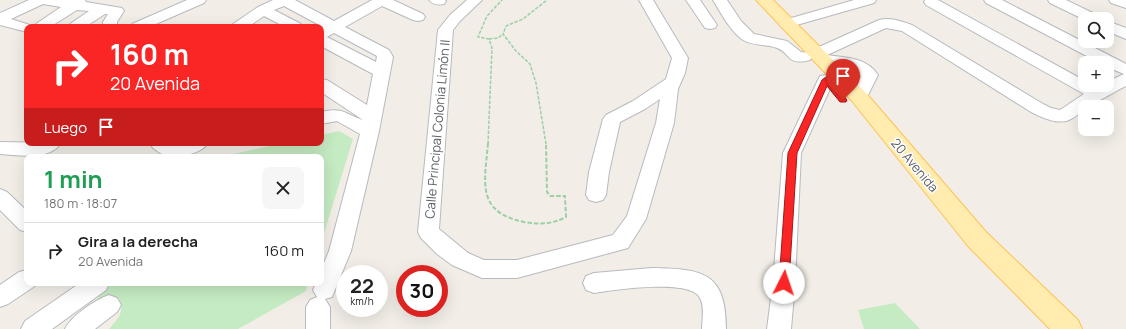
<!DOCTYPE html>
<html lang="es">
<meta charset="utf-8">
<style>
:root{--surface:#fff;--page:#f6f6f6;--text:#222;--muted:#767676;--line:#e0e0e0}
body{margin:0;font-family:Manrope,sans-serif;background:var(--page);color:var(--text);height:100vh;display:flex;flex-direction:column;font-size:15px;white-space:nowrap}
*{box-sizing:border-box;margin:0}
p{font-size:13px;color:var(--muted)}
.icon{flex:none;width:22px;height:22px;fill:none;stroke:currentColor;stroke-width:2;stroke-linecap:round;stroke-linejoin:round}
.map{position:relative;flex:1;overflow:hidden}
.panel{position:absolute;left:24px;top:154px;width:300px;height:132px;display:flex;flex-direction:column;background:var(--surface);border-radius:8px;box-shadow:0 4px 16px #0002}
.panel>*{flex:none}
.guide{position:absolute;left:24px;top:24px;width:300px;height:122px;border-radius:8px;box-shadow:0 4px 16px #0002;background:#f92625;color:#fff;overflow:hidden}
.controls{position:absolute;left:1078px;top:12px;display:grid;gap:8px}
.controls a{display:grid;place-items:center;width:36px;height:36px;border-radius:8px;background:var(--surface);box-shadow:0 4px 16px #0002;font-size:20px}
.speed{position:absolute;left:336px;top:265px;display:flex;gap:8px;font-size:20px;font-weight:700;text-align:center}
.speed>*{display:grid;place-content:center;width:52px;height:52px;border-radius:50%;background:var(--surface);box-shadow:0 4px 16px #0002;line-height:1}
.speed small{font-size:10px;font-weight:400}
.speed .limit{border:6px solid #d22;background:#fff;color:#111}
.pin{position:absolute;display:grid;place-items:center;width:34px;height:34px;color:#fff;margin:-41px -17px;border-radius:50% 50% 50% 0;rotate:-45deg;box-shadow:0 0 4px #0007}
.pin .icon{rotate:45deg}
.me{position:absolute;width:44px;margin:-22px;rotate:4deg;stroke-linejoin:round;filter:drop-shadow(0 0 3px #0008)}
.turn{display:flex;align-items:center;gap:14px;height:84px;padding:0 20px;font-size:18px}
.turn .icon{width:52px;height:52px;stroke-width:2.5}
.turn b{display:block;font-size:28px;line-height:34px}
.then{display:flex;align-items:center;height:38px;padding:0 20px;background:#0003;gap:8px;font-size:15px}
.round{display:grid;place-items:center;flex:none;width:42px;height:42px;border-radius:8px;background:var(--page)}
.summary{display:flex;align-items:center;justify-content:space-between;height:68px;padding:0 20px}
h1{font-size:24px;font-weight:700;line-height:30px;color:#1e9e55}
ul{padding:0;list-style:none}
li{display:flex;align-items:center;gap:12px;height:56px;padding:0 20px;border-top:1px solid var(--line)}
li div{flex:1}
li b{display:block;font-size:15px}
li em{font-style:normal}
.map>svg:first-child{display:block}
</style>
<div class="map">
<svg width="1126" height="329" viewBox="0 0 1126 329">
<rect width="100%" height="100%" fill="#f2eee7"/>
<path fill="#c5ebc2" d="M339,131l14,8 -32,104v-86h-101l63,-14h38v-8z
M107,283h201l-2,8 -68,38h-129c9,-11 16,-16 10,-31l-22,4 3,-10z
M895,303l25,26h-56l-6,-19z"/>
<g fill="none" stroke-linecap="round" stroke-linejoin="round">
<defs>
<path id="minor" d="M29,0h56l1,2 36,6 2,3 -7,11v5h-14v-5l5,-8h-3l-20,13h-17l2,-3 19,-13 -12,-1 -27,17h-23v5l-27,-7v-12zM43,4l18,3 -28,19 -22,-7z
M187,0h19l-2,3 -55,24h-19l2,-3z
M273,0h22l39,21 38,-21h21l30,14 2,3 -2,3 -5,1 -5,-1 -31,-14 -37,21 44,23 4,7 -14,74 -28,120 -19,46 -7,2 5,8v22h-24v-22l4,-7 7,-3 -4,-7 3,-7h5v-13l8,-19 31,-117 -23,-13 -16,3v-12c23,-5 23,2 42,8l-42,-28v-13l6,1 40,25 6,-31 -52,-28v-18l2,-1 -39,-21 -10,4 27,14 2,3h-18l-21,-11 -16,11h-17l2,-3 25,-17zM334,33l43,23 -1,6 -49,-25z
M429,0h16l1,1 -2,3c-6,1 -11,1 -15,-4z
M467,0h15l-22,21 -7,9 -14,199 29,24 16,7h33l96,-25 14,-19 29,-93 4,-24 -15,10 -25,13 -11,50 -3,23 -3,5 -7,2 -7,-2 -3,-5 3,-23 14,-53 3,-4 27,-14 33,-22 6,-21 -33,-58h14l35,58 -3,15 -7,16 -4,34 -28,96 -18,29 -111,30h-35l-30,-13 -15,-11 -16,-16 -3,-6 20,-202 12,-15z
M686,0h14l17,25 -2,3 -5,1 -5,-1z
M713,0h14l14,21 13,13 33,7 14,11 8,1 1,-2 69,-31c11,-3 22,1 33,5l131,79 8,4 9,2 24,-16 -158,-89 -2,-3 1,-2h13l147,81v4h8l3,2 5,-2h6v-3l17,-8 -17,-7v-4h-7l-114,-60 -2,-3h18l124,64v22c-7,3 -37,21 -41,21v2c-5,4 -11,9 -16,11 -12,5 -28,-3 -38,-8l-129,-81 -16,-3 -59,27c19,3 39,2 51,20l-13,26 -6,1 -6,-1 -3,-4 11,-21 -9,-8 -36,-6 -1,-4h-4l-1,2c-24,6 -19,-7 -33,-12 -10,-4 -24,-2 -34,-8 -13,-9 -22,-27 -30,-40z
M854,0h22l-2,3 -88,25 -5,-1 -2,-3 2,-3z
M1048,0h18l33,16 2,3h-16v1l-35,-17z
M1109,0h17v8l-15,-5z
M1107,21l19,7v11l-19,-8z
M826,75l6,1 2,4 -33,73 -6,130 -4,46h-24l6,-46 10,-130 35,-73 2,-4z
M0,142l61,1c-11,18 -43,12 -61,11z
M150,143h22l3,2 6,-2h27c-8,13 -33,14 -46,14l1,-2 -10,-7z
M0,189l7,3 20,19v21l-7,-2 -20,-20z
M652,268c51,1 74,4 74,61h-24c0,-9 3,-22 -2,-31 -9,-20 -87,-8 -106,-5l-8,-3 -3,-7 3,-7 8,-3z
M27,270v13h9l-1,3 -27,18 -8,3v-22l19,-13z
M80,283h29l-3,7 -54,39h-31l4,-8z
M109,295l8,3 4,7 -4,7 -22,17h-30c6,-13 30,-29 44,-34z"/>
<path id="major" d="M756,0h17l93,93 120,139 92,88 4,9h-32l-82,-83 -116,-145z"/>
</defs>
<use href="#minor" stroke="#b7babe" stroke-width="2"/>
<use href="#major" stroke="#fec253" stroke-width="2"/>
<path stroke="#9bcfa6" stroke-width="1.5" stroke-dasharray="3.5 1.5" stroke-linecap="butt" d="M489,39l9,-1 5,-4
M488,144l4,-96 -3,-9 -11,-2 9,-21 15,-16
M546,144l-10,-61 -6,-19 -14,-13 -13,-17 3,-8 17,-7 24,-19"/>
<path stroke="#9bcfa6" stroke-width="2" stroke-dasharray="4.5 2" stroke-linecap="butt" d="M488,143c-3,38 -13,69 36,79 16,3 28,2 42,-5l-1,-21h-15l-3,-4 -1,-49"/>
<use href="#minor" fill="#fff" fill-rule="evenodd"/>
<use href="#major" fill="#ffecae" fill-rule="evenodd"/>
</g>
<path fill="#f92625" stroke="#a21918" d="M826,77l3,1 18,22 -1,2h-6l-13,-16 -30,67 -8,130 -1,3 -4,1 -4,-1 -1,-3 9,-130 34,-73z"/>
<g text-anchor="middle" stroke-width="3" stroke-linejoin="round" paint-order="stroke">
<g font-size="13" fill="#5e6368" stroke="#fff">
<text transform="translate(437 129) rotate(-85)" y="5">Calle Principal Colonia Limón II</text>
<text transform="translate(915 165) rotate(50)" y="5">20 Avenida</text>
</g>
</g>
</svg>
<div class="controls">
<a><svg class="icon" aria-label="search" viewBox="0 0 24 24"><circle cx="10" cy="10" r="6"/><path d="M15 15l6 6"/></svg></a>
<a>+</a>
<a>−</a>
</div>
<div class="speed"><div>22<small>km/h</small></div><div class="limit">30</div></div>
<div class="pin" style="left:843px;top:100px;background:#d93025"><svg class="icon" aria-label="arrive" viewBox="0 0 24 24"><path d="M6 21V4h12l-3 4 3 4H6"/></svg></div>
<svg class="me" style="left:784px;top:283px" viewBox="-20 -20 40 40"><circle r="19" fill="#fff"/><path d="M0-13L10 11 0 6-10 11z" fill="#f92625"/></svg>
<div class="guide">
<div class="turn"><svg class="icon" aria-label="right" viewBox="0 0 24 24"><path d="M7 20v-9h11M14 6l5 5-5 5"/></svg><div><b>160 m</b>20 Avenida</div></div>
<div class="then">Luego<svg class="icon" aria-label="arrive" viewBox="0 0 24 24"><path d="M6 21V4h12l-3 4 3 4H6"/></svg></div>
</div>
<section class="panel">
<div class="summary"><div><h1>1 min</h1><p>180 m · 18:07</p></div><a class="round"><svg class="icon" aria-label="close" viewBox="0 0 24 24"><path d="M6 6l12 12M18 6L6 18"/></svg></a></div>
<ul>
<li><svg class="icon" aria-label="right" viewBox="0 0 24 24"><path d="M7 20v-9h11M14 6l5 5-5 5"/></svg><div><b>Gira a la derecha</b><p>20 Avenida</p></div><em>160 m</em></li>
</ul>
</section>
</div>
